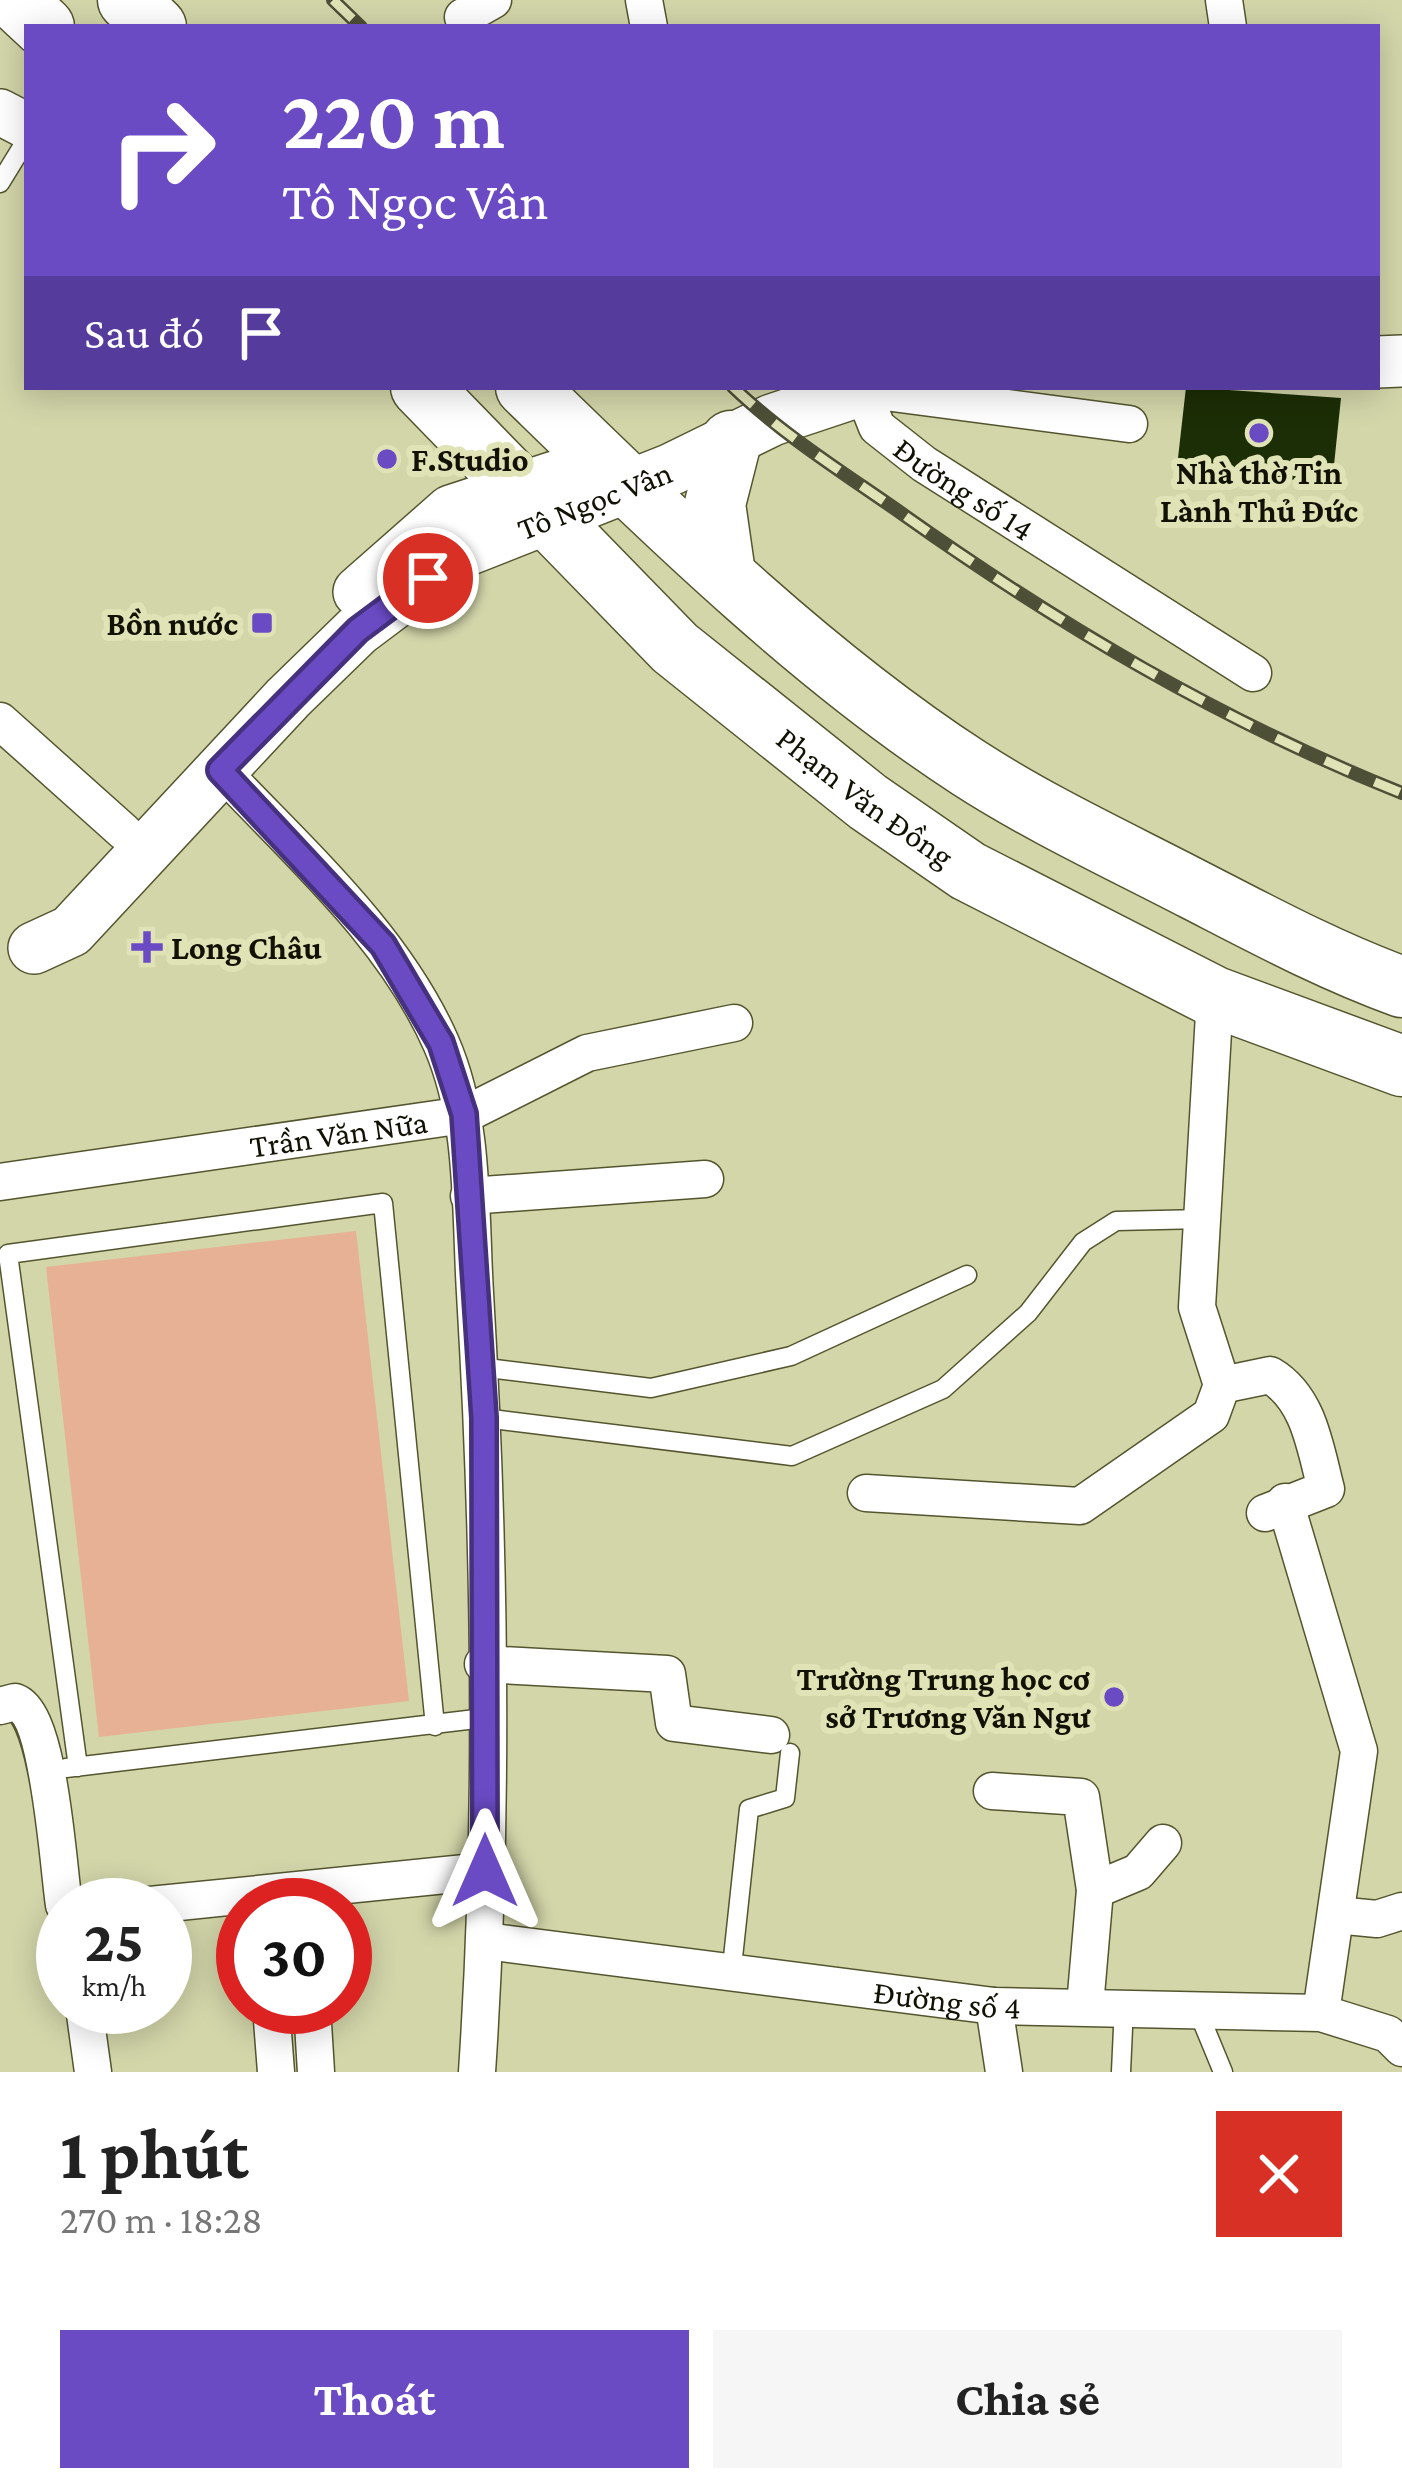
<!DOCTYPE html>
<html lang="vi">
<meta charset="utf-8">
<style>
:root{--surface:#fff;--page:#f6f6f6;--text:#222;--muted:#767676;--accent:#6b4bc4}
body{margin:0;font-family:"Crimson Pro",serif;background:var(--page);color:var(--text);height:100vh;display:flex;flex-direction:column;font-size:45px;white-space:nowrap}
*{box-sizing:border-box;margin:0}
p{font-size:39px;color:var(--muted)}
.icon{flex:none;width:66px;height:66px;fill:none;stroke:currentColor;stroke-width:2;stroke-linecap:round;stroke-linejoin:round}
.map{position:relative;height:2072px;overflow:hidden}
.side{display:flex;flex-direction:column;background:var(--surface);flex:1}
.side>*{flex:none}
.banner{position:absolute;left:24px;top:24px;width:1356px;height:366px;border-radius:0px;box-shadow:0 6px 30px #0003;background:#6b4bc4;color:#fff;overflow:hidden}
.speed{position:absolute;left:36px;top:1878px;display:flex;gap:24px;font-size:60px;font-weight:700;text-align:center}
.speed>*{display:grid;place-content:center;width:156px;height:156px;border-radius:50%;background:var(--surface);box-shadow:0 6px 30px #0003;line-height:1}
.speed small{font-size:30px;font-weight:400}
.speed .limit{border:18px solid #d22;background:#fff;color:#111}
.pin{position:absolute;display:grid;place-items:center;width:102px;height:102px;color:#fff;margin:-51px;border:6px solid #fff;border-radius:50%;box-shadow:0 3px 12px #0007}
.me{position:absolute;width:132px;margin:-66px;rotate:0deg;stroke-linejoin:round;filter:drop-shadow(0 0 9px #0008)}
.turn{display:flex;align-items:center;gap:42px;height:252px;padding:0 60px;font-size:54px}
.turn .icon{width:156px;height:156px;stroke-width:2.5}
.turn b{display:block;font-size:84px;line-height:102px}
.then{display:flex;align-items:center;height:114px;padding:0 60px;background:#0003;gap:24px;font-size:45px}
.round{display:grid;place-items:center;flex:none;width:126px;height:126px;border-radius:0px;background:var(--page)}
.overview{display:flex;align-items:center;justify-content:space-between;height:204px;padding:0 60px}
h1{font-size:72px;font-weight:700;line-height:90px}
.primary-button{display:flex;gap:24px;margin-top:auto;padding:24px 60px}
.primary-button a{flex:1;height:138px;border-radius:0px;background:var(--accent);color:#fff;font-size:48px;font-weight:700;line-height:138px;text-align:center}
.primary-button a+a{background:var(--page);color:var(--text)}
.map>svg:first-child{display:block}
</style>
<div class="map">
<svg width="1402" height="2072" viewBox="0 0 1402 2072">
<rect width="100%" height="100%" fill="#d3d6a9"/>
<path fill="#e6b194" d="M356,1231l53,470 -310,36 -53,-470z"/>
<path fill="#1c2e06" d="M1186,387l155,11 -9,86 -155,-17z"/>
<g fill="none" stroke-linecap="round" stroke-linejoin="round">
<defs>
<path id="service" d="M0,183l27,-44
M479,1367l172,21 140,-32 176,-81
M484,1418l308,38 151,-67 85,-76 55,-71 33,-21 87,-2
M78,1767l-70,-513 375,-51 52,523
M66,1768l418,-50
M731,1976l18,-167 36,-11 5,-45
M1197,2009l26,63
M1121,2072l3,-66"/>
<g id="minor">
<path d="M644,0l5,27"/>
<path d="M1224,0l4,27"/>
<path d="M463,17l30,-17"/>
<path id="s1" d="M1129,424l-267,-35 15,38 47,37 329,209"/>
<path d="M0,721l124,111"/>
<path d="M220,769c79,84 174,167 221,274 34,77 29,168 34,250 15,254 19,525 2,779"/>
<path id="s2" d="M0,1182l464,-67 123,-62 147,-30"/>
<path d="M469,1196l236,-17"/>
<path d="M1222,1385l48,-10c39,23 45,72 56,114l-61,24"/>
<path d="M866,1493l214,13 131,-91 11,-30 -25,-78 18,-310"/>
<path d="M1285,1502l74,249 -38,262"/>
<path d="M483,1664l184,10 7,49 97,12"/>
<path d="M0,1706l15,-4c35,12 43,164 49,203"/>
<path d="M992,1791l89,6 14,93 -10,116"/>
<path d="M1095,1890l43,-18 25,-29"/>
<path d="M150,1905l335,-34"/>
<path d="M1336,1915l41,4 25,-8"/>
<path id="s3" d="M486,1941l508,65 327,7 67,21 14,14"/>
<path d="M994,2006l10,66"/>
<path d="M84,2007l9,65"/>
<path d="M271,2007l5,65"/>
<path d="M312,2007l4,65"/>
</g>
<path id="tertiary" d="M0,112l27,14"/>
<g id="secondary">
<path d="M1377,362l25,-1"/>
<path d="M359,592l92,-81 104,-34"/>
<path id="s4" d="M34,948l37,-17 217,-233 70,-68 104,-78 210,-83 100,-49 99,-33"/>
</g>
<g id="trunk">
<path d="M15,0l29,27"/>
<path d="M128,0l28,27"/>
<path id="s5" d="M421,387l254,261 193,154 100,69 247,126 187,69"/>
<path d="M526,387c136,132 284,278 443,381 71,46 151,83 226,122 68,35 135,71 207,97"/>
<path d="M725,574l-10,-70 16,-63"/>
</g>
</defs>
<use href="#service" stroke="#54552e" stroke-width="21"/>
<use href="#minor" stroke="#54552e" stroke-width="39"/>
<use href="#tertiary" stroke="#54552e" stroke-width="48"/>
<use href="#secondary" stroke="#54552e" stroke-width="54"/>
<use href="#trunk" stroke="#54552e" stroke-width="63"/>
<use href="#service" stroke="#fff" stroke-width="18"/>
<use href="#minor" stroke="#fff" stroke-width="36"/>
<use href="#tertiary" stroke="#fff" stroke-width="45"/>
<use href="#secondary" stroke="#fff" stroke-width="51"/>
<use href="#trunk" stroke="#fff" stroke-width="60"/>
<defs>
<path id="rail" d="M333,0l28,27
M733,387c50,48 111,86 168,126 158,112 320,208 501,280"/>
</defs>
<use href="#rail" stroke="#4e4f37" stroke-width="14"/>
<use href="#rail" stroke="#e0e3b6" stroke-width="9" stroke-dasharray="27" stroke-linecap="butt"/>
</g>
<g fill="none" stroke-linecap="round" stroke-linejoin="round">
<defs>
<path id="route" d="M428,578l-70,52 -138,140 163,175 58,98 23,71 20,304 1,453"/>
</defs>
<use href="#route" stroke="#46317f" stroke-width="30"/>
<use href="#route" stroke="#6b4bc4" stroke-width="21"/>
</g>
<g fill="#6b4bc4" stroke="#e0e3b6" stroke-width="4.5">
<circle cx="1259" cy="433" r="12"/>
<circle cx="387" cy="459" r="12"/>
<rect x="250" y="611" width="24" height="24" rx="6"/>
<path d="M141 929h12v12h12v12h-12v12h-12v-12h-12v-12h12z"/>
<circle cx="1114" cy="1697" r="12"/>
</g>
<g text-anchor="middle" stroke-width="12" stroke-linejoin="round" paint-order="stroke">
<g font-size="33" font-weight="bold" fill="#111203" stroke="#e0e3b6" text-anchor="start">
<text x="411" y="471">F.Studio</text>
<text x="1259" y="484" text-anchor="middle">Nhà thờ Tin<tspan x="1259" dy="38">Lành Thủ Đức</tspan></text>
<text x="238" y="635" text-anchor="end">Bồn nước</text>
<text x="171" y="959">Long Châu</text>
<text x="1090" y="1690" text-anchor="end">Trường Trung học cơ<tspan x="1090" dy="38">sở Trương Văn Ngư</tspan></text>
</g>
<g font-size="33" fill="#111203" stroke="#e0e3b6">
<text dy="12" stroke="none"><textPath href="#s1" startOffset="417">Đường số 14</textPath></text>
<text dy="12" stroke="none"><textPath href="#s4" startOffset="729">Tô Ngọc Vân</textPath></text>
<text dy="12" stroke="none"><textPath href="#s5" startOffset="606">Phạm Văn Đồng</textPath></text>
<text dy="12" stroke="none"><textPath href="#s2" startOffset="342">Trần Văn Nữa</textPath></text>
<text dy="12" stroke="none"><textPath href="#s3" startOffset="465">Đường số 4</textPath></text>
</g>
</g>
</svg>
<div class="speed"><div>25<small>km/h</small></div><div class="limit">30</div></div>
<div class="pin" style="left:428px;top:578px;background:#d93025"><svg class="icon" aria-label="arrive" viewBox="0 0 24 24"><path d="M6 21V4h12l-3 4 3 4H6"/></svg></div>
<svg class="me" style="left:485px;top:1871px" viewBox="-20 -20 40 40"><path d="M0-17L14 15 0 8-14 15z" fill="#6b4bc4" stroke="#fff" stroke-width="4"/></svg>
<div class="banner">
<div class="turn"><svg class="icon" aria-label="right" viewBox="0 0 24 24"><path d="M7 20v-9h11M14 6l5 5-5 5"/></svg><div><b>220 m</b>Tô Ngọc Vân</div></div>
<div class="then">Sau đó<svg class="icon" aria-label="arrive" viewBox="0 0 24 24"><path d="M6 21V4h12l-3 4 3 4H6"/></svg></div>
</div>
</div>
<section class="side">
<div class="overview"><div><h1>1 phút</h1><p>270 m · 18:28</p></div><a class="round" style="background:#d93025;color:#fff"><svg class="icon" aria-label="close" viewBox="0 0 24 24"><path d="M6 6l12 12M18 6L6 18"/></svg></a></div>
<div class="primary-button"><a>Thoát</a><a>Chia sẻ</a></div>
</section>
